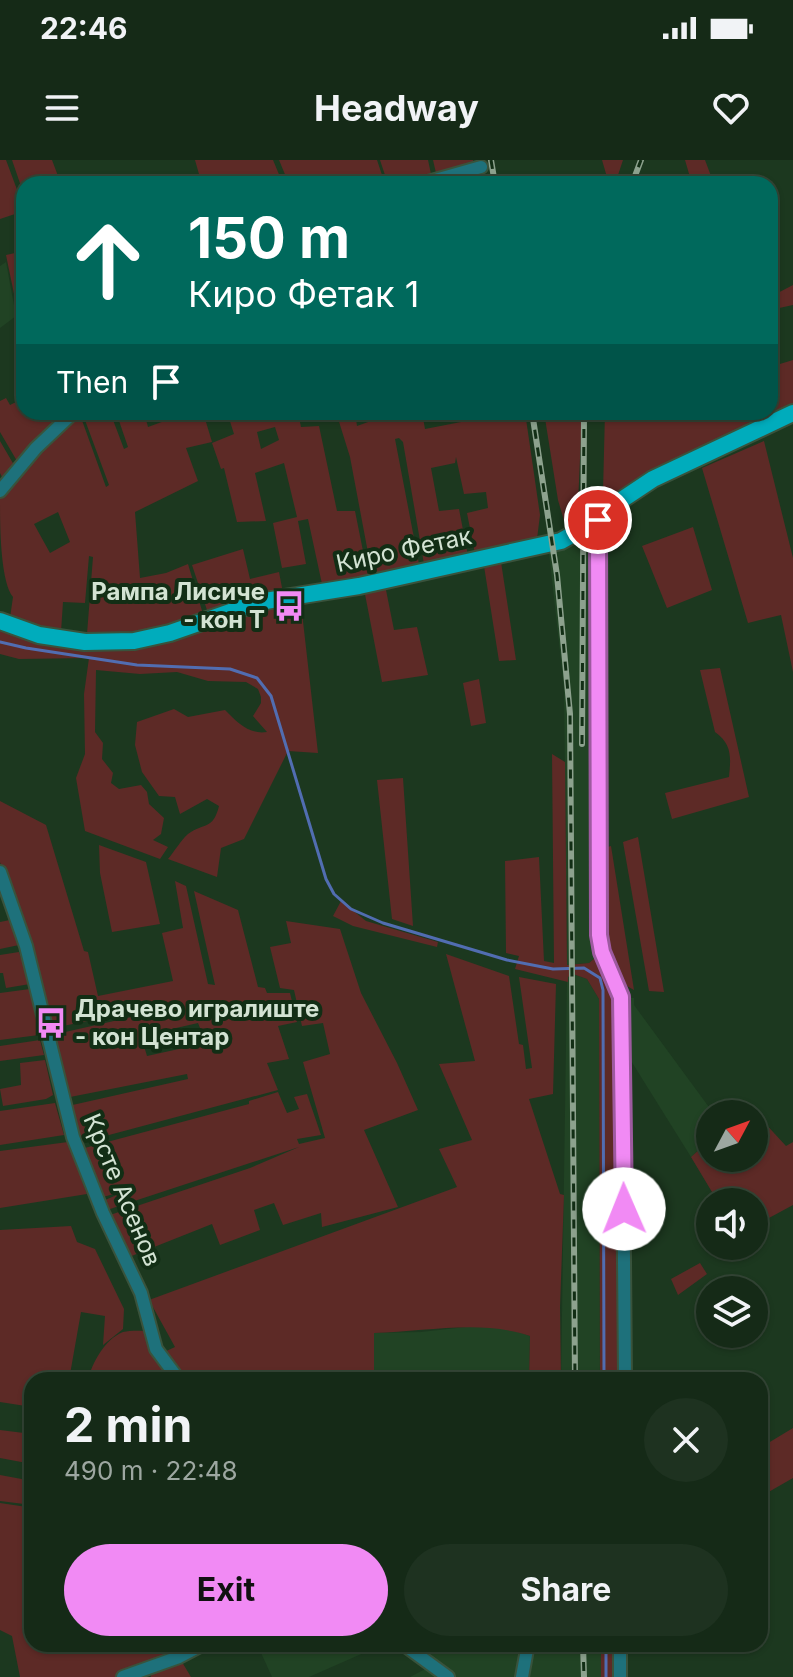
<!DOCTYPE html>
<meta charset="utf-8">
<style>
:root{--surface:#152a17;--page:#1e3220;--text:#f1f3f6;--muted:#9da7a1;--line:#344636;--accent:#f18af4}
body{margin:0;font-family:Inter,sans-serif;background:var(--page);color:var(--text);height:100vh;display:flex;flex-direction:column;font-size:30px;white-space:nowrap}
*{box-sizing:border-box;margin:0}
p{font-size:26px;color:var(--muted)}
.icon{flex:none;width:44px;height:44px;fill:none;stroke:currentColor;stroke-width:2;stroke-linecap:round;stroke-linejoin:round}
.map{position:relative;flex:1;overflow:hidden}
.sheet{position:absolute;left:24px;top:1212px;width:744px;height:280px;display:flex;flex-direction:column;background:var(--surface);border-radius:24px;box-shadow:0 2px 6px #0004,0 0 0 2px var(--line)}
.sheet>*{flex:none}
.guide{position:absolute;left:16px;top:16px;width:762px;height:244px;border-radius:24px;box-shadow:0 2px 6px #0004,0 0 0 2px var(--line);background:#00695c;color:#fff;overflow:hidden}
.needle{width:52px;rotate:49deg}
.tools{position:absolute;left:696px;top:940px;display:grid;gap:16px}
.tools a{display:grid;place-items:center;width:72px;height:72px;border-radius:50%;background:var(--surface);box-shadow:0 2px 6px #0004,0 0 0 2px var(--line);font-size:40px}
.pin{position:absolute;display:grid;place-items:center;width:68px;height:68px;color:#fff;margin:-34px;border:4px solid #fff;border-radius:50%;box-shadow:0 2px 8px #0007}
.me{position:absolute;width:88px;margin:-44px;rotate:359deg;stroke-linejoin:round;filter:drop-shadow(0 0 6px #0008)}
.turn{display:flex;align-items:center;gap:28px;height:168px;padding:0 40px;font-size:36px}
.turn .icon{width:104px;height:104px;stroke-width:2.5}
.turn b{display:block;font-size:56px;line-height:68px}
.then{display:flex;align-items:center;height:76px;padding:0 40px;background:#0003;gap:16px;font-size:30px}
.round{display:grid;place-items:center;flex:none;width:84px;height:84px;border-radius:42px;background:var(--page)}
.headline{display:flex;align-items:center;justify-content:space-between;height:136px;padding:0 40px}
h1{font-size:48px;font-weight:700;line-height:60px}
.button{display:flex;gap:16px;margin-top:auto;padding:16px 40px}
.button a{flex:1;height:92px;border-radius:48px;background:var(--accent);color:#111;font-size:32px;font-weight:700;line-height:92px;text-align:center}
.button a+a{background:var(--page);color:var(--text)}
.status{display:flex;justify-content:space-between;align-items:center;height:56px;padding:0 40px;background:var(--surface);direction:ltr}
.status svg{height:22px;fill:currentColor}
header{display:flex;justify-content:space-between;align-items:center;height:104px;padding:0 40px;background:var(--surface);font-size:36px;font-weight:700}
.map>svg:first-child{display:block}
</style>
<div class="status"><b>22:46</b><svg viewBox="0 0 49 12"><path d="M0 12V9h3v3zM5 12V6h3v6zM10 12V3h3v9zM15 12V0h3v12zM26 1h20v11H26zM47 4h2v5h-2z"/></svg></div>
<header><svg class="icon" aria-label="menu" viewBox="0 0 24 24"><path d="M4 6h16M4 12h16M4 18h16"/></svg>Headway<svg class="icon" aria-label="heart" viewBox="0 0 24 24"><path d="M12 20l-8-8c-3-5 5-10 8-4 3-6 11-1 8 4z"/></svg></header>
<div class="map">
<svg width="793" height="1517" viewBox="0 0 793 1517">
<rect width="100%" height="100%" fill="#1c381f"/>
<path fill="#214324" d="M6,102l10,54 -16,12v-62z
M595,369l7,423 -13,11 -22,2 -3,-277 -16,-144z
M573,814l14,5 12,20 1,381h-39l6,-403z
M621,837l13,1v7l80,109h-4v26l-19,17 -68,-109z
M475,1166l35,3 20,7 -1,44h-155v-47l47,-1z
M257,1484h127l-75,33h-37z
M403,1484h198v33h-191l21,-11z"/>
<path fill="#5d2a26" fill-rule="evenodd" d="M0,0h6l13,35 4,-3 -11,-32h40l9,24h-37v27l-24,8z
M195,0h78l10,24h-76l-1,-4 -5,1z
M279,0h98l8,24h-96z
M380,0h48l3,14 -21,10h-22z
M433,0h40l1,10 -12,-4 -26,7z
M602,0h21l-8,24h-6z
M685,0h20l9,24h-22z
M24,91v71l-4,1 -14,-68z
M793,125v20l-23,5v-13z
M793,200v46l-57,28 -56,22 -66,40 -11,-4 2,-80h16v5l9,5 9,-10h131v-45z
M6,238l4,7 14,-7v14h30l4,9 -41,40 -17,-29v-31z
M79,252l27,75 3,-2 -27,-73h28l14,37 4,-2 -12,-35h28l4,15 41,-15h14l9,30 -26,6 12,33 -63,31 5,66 26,-5 22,-9 15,50c-37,17 -75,19 -116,20l6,-77 -4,-1 -4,47 -22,-1 -2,30 -51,-14 3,-21c-13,-16 -13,-73 -13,-99zM58,352l12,30 -20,11 -16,-29z
M227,252h71l3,15 18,-1 18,85h18l13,65 -46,8 -14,-65 -10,2 8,43 -24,4 -9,-45 24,-6 -13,-54 -29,10 11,48 -29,1 -13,-54 -3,1 -9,-26 22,-9zM275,267l4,13 -18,9 -4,-17z
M336,252h19l2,14 39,-14h26l3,17 87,-17h13l15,103 -3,24 -62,15 -8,-41 21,-5 -2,-16 -22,2 -8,-37 -1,6 -24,5 8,43 20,-2 9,47 -44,8 -21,-122 -4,-4 -4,1 24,125 -47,10 -22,-117z
M544,252h38l-5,116 -10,3 -9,-31z
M0,281l14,24 -12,12 -2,-4z
M764,281l29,117v114l-12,-57 -33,8 -46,-155z
M693,367l19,63 -45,18 -25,-62z
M243,389l7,30 29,-7 4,21 -75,20 -16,-48z
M501,402l15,98 -17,1 -15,-95z
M385,425l9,45 23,-3 11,48 -46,7 -18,-93z
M300,435l18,158 -30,-2 -44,88 -23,9 -4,29 -49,-18c6,-7 13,-19 20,-25 17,-12 25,-4 31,-28l-12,-7 -27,15 -5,-17 -16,-1 -17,-24 -7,-27 2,-23 37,-13 14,8 37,-7c12,12 24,25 42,22l-14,-16 8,-13v-6l-3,-8 -12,-7 -38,-1 -31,-9 -37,2 -44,-4 -1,62 8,11 -1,16 11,14 -2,10 8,6 22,-4 6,7 2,12 15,14 -3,16 -8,6 15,7 -8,12 -75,-28 -9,-53 9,-24 -1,-60 5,-36 -70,1 -19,-5v-28l134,15z
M720,508l29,129 -77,22 -7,-26 64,-16c2,-20 3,-33 -14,-45l-15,-62z
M479,519l7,44 -15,3 -8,-43z
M552,594l13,8 2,203 22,-2 13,-11 19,45 4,383h-25l-1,-381 -12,-20 -14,-5 -5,3v5l-53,-13 4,-13 -13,-3 -1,-92 34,-4 5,104 10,2z
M403,618l10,148 -21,-7 -15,-139z
M0,641l46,24 38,126 4,1 10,44 75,-15 -11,-48 21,-5 -8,-47 11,5 22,98 7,1 -21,-94 44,19 20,77 7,1 2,5h23l7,29 -19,4 11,33 -22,4 11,27 -199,53 -11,-37 120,-27 -1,-5 -122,24 -13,-63 106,-24 1,-2 -39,5 -71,15 -49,-167zM198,863l8,20 -59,13 -6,-20z
M638,677l26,155 -15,-1 -26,-149z
M99,685l47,17 14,62 -48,8 -12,-59z
M611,686l23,144c-43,-21 -31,-102 -30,-142z
M341,741l25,20 72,21 -1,5 -84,-21 -20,-10z
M10,760l9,25 -19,4v-27z
M286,761l54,8 21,64 36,70 21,47 -54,20 34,77 -76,20 -1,-14 -38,12 -9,-22 -20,7 6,20 -40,15 -8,-21 -83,33 -19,-42 140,-47 49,-21 -192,63 -4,-9 25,-11 -25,7 -22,-48 168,-45v-3l29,-9 9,21 12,-4 -5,-12 13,-3 14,41 -24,4 2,5 26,-6 -22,-76 27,-8 -7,-31 -21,3 -8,-36 -14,-2 -10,-41 21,-4z
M19,792l11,32 -24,4 -3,-15h-3v-18z
M446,794l63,22 10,68 4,1 3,24 6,-1 -13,-91 37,7 -3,110 -24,5 31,95 4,1 -4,112 1,73h-32l1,-44c-51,-17 -104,-4 -156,-3v47h-193l-19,-27 13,-6 -26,-47 308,-113 -18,-38 33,-9 -33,-76 36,-3z
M30,829l9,46 -39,5v-47z
M40,880l4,15 -44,6v-15z
M45,900l8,35 -7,4 -43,7 -3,-17 21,-4 -1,-22z
M55,943l9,32 -64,10v-34z
M751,948l35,38 7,-4v63l-39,21v-24h-36l-27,-45 19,-17v18h44v-44h-11z
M68,982l19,52 -87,14v-57z
M71,1066l6,16 18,7 29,60 -1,20 -20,16 2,-29 -24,-4 -12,68h-37v27l-32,-5v-172z
M700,1103l7,11 -29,21 -7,-16z
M151,1171l28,49h-91c4,-17 17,-41 35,-48 8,-2 20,-1 28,-1z
M793,1268v50l-33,19v-49z
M0,1270l32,4v30l-32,-6z
M0,1315l27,5 -3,24 -24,-3z
M31,1321l1,163h172l-25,13 12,20h-40l-3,-8 -12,8h-116l-8,-41 -12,-6v-127l27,4z
M601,1484h19v33h-19z"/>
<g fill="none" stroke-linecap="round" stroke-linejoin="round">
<path stroke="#516db1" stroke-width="3" d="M0,482l26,6 111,17 93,4 27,9 14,18 55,183 8,15 17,15 32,14 124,37 46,9 31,-1 16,10 3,12 1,390
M606,1517v-33"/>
<defs>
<path id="minor" d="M421,24l60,-17
M0,331l36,-43 38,-36
M598,360l1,415 3,17 19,45 1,26 3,357
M0,712l26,74 47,191 30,76 38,80 15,56 23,31
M403,1484l45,33
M620,1484v33
M123,1517l56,-20 25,-13
M522,1517l6,-33"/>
<path id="major" d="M0,461l39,14 46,7 49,-1 36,-8 89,-31 100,-16 202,-45 37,-21 25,-21 30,-20 140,-66"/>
</defs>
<use href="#minor" stroke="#39533c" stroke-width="16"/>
<use href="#major" stroke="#39533c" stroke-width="20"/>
<use href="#minor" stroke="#1e717b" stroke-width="12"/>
<use href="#major" stroke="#00acbc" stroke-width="16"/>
<defs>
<path id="rail" d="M491,0l4,24
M632,24l9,-24
M532,252l25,163 13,139 5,666
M582,584l2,-332
M583,1484l1,33"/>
</defs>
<use href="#rail" stroke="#8da28e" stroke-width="6"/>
<use href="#rail" stroke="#122e15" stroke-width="3" stroke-dasharray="9" stroke-linecap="butt"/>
</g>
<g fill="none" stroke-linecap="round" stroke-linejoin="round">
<defs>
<path id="route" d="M598,360l1,415 3,17 19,45 3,212"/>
</defs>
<use href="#route" stroke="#9d5a9f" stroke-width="20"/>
<use href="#route" stroke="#f18af4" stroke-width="14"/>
</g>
<defs>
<symbol id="bus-bare" viewBox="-9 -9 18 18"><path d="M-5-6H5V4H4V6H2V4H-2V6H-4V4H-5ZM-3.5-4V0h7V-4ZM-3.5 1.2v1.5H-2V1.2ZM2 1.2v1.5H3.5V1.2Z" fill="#f18af4" stroke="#122e15" stroke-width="2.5" paint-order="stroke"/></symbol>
</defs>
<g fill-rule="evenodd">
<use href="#bus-bare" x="267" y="424" width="44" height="44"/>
<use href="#bus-bare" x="29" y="841" width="44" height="44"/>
</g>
<g text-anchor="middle" stroke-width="8" stroke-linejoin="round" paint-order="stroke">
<g font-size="24" fill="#d3e3d3" stroke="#122e15">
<text transform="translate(404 390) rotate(-12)" y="8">Киро Фетак</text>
<text transform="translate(122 1030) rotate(67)" y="8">Крсте Асенов</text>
</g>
<g font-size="24" font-weight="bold" fill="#d3e3d3" stroke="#122e15" text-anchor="end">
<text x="265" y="440">Рампа Лисиче<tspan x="265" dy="28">- кон Т</tspan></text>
<text x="75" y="857" text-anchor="start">Драчево игралиште<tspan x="75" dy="28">- кон Центар</tspan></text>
</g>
</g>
</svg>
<div class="tools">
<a><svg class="needle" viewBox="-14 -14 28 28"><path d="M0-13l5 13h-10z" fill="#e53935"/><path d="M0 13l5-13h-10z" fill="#9da7a1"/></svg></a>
<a><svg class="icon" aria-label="sound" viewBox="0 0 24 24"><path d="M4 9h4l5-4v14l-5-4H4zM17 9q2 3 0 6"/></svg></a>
<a><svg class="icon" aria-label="layers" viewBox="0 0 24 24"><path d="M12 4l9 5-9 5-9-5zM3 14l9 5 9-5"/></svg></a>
</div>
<div class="pin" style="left:598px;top:360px;background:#d93025"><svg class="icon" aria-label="arrive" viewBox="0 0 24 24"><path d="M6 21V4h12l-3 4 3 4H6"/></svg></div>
<svg class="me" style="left:624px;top:1049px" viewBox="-20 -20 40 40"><circle r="19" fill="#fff"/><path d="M0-13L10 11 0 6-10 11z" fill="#f18af4"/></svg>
<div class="guide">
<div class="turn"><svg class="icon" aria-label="ahead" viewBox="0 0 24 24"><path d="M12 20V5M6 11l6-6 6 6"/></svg><div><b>150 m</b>Киро Фетак 1</div></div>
<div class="then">Then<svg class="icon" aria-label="arrive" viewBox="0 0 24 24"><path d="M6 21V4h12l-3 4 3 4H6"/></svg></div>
</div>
<section class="sheet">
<div class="headline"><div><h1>2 min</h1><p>490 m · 22:48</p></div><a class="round"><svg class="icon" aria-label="close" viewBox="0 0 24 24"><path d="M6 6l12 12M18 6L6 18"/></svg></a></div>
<div class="button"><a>Exit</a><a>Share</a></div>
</section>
</div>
